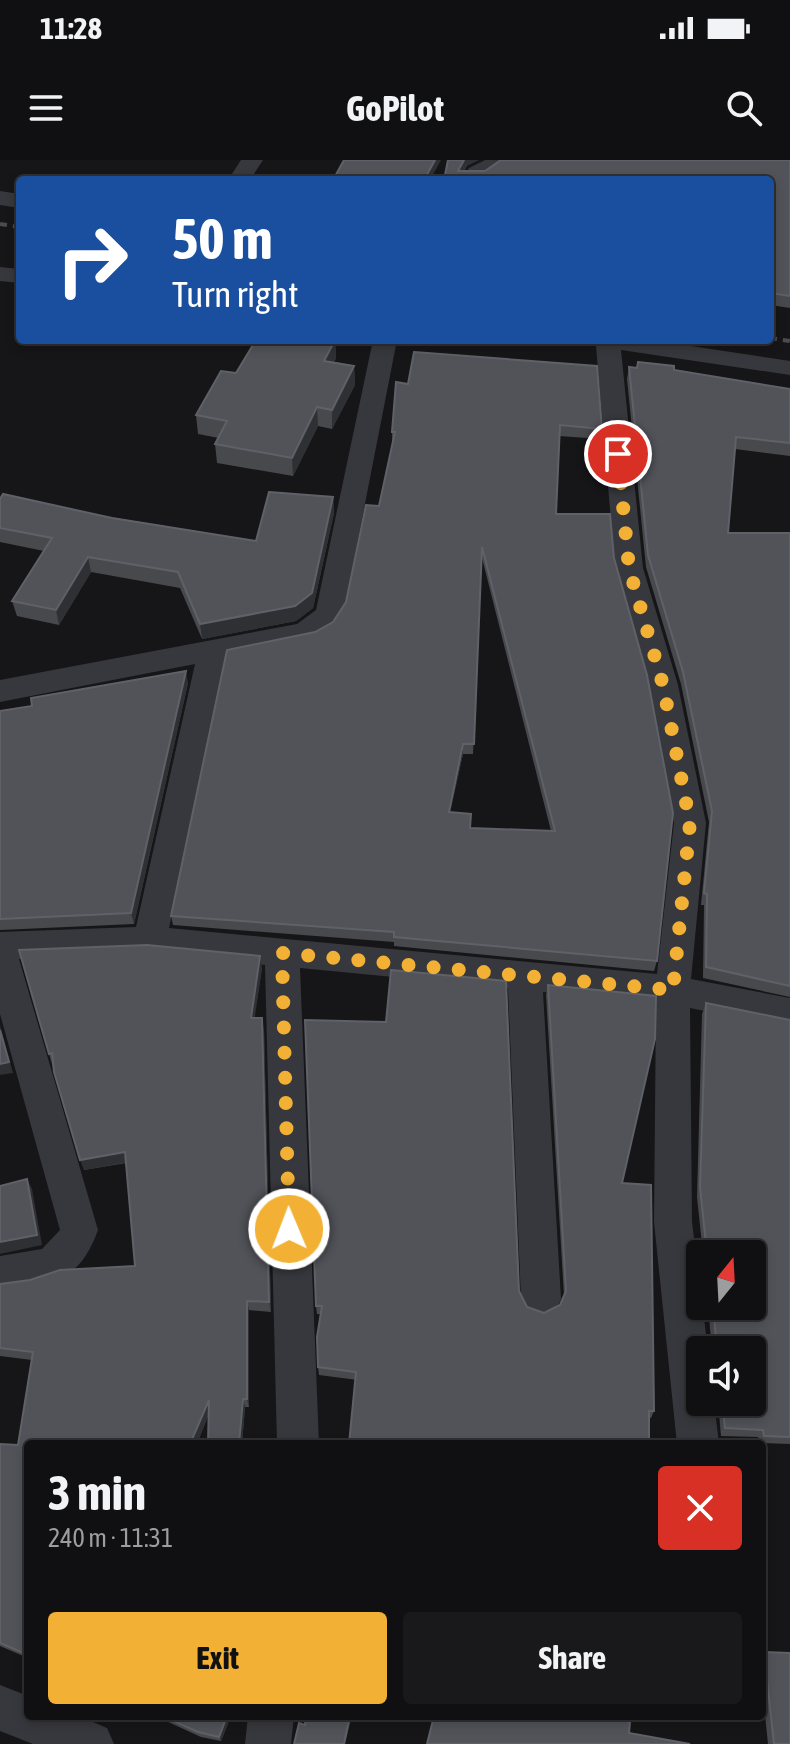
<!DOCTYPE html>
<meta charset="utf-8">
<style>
:root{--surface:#101012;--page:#19191b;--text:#f1f3f6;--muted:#9c9d9f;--line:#303032;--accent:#f2b134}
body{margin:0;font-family:"Asap Condensed",sans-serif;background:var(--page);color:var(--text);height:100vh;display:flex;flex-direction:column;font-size:30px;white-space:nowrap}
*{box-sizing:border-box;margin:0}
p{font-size:26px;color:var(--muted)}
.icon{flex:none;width:44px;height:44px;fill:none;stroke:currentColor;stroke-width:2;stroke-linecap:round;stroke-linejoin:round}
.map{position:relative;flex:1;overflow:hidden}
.side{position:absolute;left:24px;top:1280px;width:742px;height:280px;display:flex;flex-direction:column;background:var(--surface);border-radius:8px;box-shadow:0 4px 12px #0003,0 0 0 2px var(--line)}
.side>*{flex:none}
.hud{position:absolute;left:16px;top:16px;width:758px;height:168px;border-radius:8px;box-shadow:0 4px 12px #0003,0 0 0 2px var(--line);background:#1a4fa0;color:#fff;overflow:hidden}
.needle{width:52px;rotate:18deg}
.fabs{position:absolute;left:686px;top:1080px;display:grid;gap:16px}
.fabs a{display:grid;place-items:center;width:80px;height:80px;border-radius:8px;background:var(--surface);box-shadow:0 4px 12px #0003,0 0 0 2px var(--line);font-size:40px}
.pin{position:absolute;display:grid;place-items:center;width:68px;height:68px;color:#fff;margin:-34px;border:4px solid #fff;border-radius:50%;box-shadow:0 2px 8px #0007}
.me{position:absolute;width:88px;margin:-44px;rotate:359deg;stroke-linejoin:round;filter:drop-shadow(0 0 6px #0008)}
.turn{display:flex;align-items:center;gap:28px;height:168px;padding:0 24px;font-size:36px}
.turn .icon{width:104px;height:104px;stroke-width:2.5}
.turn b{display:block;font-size:56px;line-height:68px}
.round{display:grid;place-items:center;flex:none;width:84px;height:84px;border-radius:8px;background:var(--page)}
.headline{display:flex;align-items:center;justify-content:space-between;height:136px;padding:0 24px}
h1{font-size:48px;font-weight:700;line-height:60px}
.action{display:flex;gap:16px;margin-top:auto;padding:16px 24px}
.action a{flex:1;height:92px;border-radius:8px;background:var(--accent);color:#111;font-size:32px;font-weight:700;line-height:92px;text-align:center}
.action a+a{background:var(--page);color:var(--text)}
.status{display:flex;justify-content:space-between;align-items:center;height:56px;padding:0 40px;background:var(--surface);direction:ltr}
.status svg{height:22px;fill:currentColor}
header{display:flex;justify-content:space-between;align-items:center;height:104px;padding:0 24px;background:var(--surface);font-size:36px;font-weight:700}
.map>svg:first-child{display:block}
</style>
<div class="status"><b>11:28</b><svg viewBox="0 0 49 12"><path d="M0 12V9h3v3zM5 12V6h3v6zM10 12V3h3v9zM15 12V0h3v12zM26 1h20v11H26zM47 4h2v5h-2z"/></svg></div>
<header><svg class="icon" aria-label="menu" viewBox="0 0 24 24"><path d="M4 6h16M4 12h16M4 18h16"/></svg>GoPilot<svg class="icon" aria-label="search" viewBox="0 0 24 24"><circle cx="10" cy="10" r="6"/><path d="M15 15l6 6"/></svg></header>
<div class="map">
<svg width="790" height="1584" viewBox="0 0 790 1584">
<rect width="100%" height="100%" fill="#161618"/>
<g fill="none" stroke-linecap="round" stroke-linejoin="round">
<path fill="#37383d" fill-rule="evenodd" d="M241,0h22l-13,20h-22z
M485,0h28l-30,20h-23l9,-12z
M0,31l20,3v14l-20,-3z
M0,107l20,2v14l-20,-2z
M373,180h24l-53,271 -13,20 -17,9 -88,18 -57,270 488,46 17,-151 -26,-138 -33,-117 -19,-222 -6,-6h61l139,21v14l-169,-25 22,218 35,117 28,138 -15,156 99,19v30l-100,-20 2,214 16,128h-8v52h14l5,42h-42l-23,-222 2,-219 -113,-11 18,307 -6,13 -14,6 -14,-6 -6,-13 -13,-311 -208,-20 19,476h-42l-12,-479 -115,-11 -131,5 79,271c-19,53 -47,55 -98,62v-36l42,-7 18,-19 -60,-216v-82l136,-5 59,-263 -195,38v-22l297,-56 19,-14z
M0,1525l28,11v20h51l28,12 7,16h-81l-33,-13z
M248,1556h46l-3,28h-46z"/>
<path stroke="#4a4c52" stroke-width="4" stroke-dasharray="7 6" stroke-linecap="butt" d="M0,64l20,3
M770,178l20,3"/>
</g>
<path fill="#47494d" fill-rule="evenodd" d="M790,0v148l-20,-3v-125h-326l23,-14 -3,5z
M335,180l1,18 -2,4 20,4 1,19 -23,44 -14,-3 -25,50 -76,-13 -2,-19 4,-6 -21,-4 -2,-19 40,-42z
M629,207l45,3 116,19v67l-55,-7 -7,84h62v464l-87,-19 1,-73h-3l8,-83 -28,-138 -35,-117 -19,-188z
M396,222l206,47 -1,10 -42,-3 -3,78 58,44 43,403 -3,10 -260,-25v-4l-221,-17 -2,-9 144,-284 18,-10 13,-20 33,-96 14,-64h-1v-10zM482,398l69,273 -81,-3 -20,-16 13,-58h10z
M333,337l1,16 -21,95 -17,13 -94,18 -22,-51 -89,-16 -32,53 -42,-9 -5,-15 32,-50 -44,-9v-43l256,42z
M188,523l-54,241 -134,6v-219z
M262,808l-8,50 10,12 7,282 -22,-2v97h-4l-3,37h-34v-28l-11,28h-169v214l-28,-12v-202l18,1 14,-85 -32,-4v-72l135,-18 -9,-103 -42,7 -35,-116z
M548,825l74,198 32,228 -3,7 -332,-43 -1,-8 3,-53h-4l-1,-8 203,-15 8,16 17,6 16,-8 4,-9 -18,-301z
M706,843l84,17v424l-31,-1 -1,-6 -37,-1 -3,-34h34v-52h-40l-4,-44h44v-52h-49l-6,-57 5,-183z
M764,1492l26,92h-22l-6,-58v-32z
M155,1556h76l-10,25 -20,-4z"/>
<path fill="#2f3033" d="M435,0h6l-11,20h-6z
M464,0h15l-12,6 -8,14 -1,-9z
M335,180l1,18 -11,21 -1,-18z
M354,206l1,19 -23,44v-19z
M317,247l1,19 -25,50 -1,-18z
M333,337l1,16 -21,95 -17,13 -94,18 -2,-15z
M88,397l3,15 -32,53 -3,-15z
M186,511l2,12 -54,241 -3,-11z
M463,584v10l-15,68 1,-10z
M260,796l2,12 -9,62 -2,-12z
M262,858l2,12 7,282 -2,-10z
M0,865l13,48 -13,2z
M125,992l3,10 -44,8 -4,-10z
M27,1019l5,10 10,56 -42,9v-12z
M247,1141l2,9v97l-2,-8z
M243,1239l2,8 -3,37h-3z
M209,1240l2,8 -14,36h-7z
M227,1556h4l-10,25 -2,-4z
M350,1556h2l-7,28h-1z"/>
<path fill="#525359" stroke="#5f6168" stroke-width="2" fill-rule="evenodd" d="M344,0h91l-11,20h-91z
M448,0h16l-6,11h27l16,-11h289v136l-20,-3v-113h-326z
M256,180h79l-11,21 30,5 -22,44 -15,-3 -25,51 -77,-14 12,-23 -31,-6 25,-44 15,2z
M414,192l183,14 5,63 -42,-4 -4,89h54l4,44 33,117 26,138 -16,148 -263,-24v-5l-223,-16 56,-266 88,-18 18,-10 13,-20 20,-97 13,1 16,-74h-3l4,-50 12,2zM482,387l73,284 -85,-3 1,-14 -22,-2 14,-68h11z
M638,202l36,4v4l116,19v54l-54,-6 -8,96h62v453l-84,-19 1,-73 -3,-1 8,-82 -29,-139 -35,-117 -19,-188 8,1z
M269,332l64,5 -21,96 -17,13 -95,18 -22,-52 -90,-15 -32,53 -44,-9 40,-63 -52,-10v-29l3,-5 109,24 144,23z
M186,511l-55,242 -131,6v-208l32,-5 -1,-8z
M147,785l113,11 -9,62h11l7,284 -22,-1v98h-4l-4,45h-31l1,-44 -19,44h-162v211l-28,-12v-199l18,1 15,-93 -33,-4v-64l30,-4 30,-10 75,-4 -10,-114 -45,8 -26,-88 -2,-19 -3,1 -30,-104z
M391,810l115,11 13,310 8,16 17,6 16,-8 6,-14 -18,-306 108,11 -1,43 -33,144 29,2 3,226h-5v33h-300l7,-72 -38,-5 -1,-30 5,-31h-6l-11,-286 81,2z
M706,843l84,17v417l-26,-1 -1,-6 -38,-2 -3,-26h30v-52h-35l-4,-44h39v-52h-45l-7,-67z
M0,870l9,32 -9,2z
M27,1019l10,56 -37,7v-56z
M764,1492l26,1v91h-16z
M162,1556h65l-8,21 -21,-5z
M306,1556h44l-6,28h-50l5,-21 6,2z
M434,1556h166l30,6 -1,11 61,11h-263z"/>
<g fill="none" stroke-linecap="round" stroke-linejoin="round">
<path stroke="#f2b134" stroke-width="14" stroke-dasharray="0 25.2" d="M289,1069l-7,-276 391,37 17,-167 -27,-138 -34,-117 -11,-114"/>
</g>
</svg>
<div class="fabs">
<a><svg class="needle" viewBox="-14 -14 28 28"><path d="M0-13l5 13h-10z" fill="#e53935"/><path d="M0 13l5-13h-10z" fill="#9c9d9f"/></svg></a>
<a><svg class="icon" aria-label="sound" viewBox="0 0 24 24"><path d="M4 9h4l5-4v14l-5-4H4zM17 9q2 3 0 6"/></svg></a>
</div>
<div class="pin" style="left:618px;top:294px;background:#d93025"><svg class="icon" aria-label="arrive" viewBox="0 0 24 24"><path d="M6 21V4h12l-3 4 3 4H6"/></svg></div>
<svg class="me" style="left:289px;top:1069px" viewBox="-20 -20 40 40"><circle r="17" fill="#f2b134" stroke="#fff" stroke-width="3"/><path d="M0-11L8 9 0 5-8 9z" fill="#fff"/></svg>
<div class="hud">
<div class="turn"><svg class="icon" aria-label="right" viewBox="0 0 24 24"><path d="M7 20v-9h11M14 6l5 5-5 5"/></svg><div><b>50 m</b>Turn right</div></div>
</div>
<section class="side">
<div class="headline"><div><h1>3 min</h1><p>240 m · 11:31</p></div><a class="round" style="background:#d93025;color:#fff"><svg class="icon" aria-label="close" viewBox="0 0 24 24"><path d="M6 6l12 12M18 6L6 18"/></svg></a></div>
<div class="action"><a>Exit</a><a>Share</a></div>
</section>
</div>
